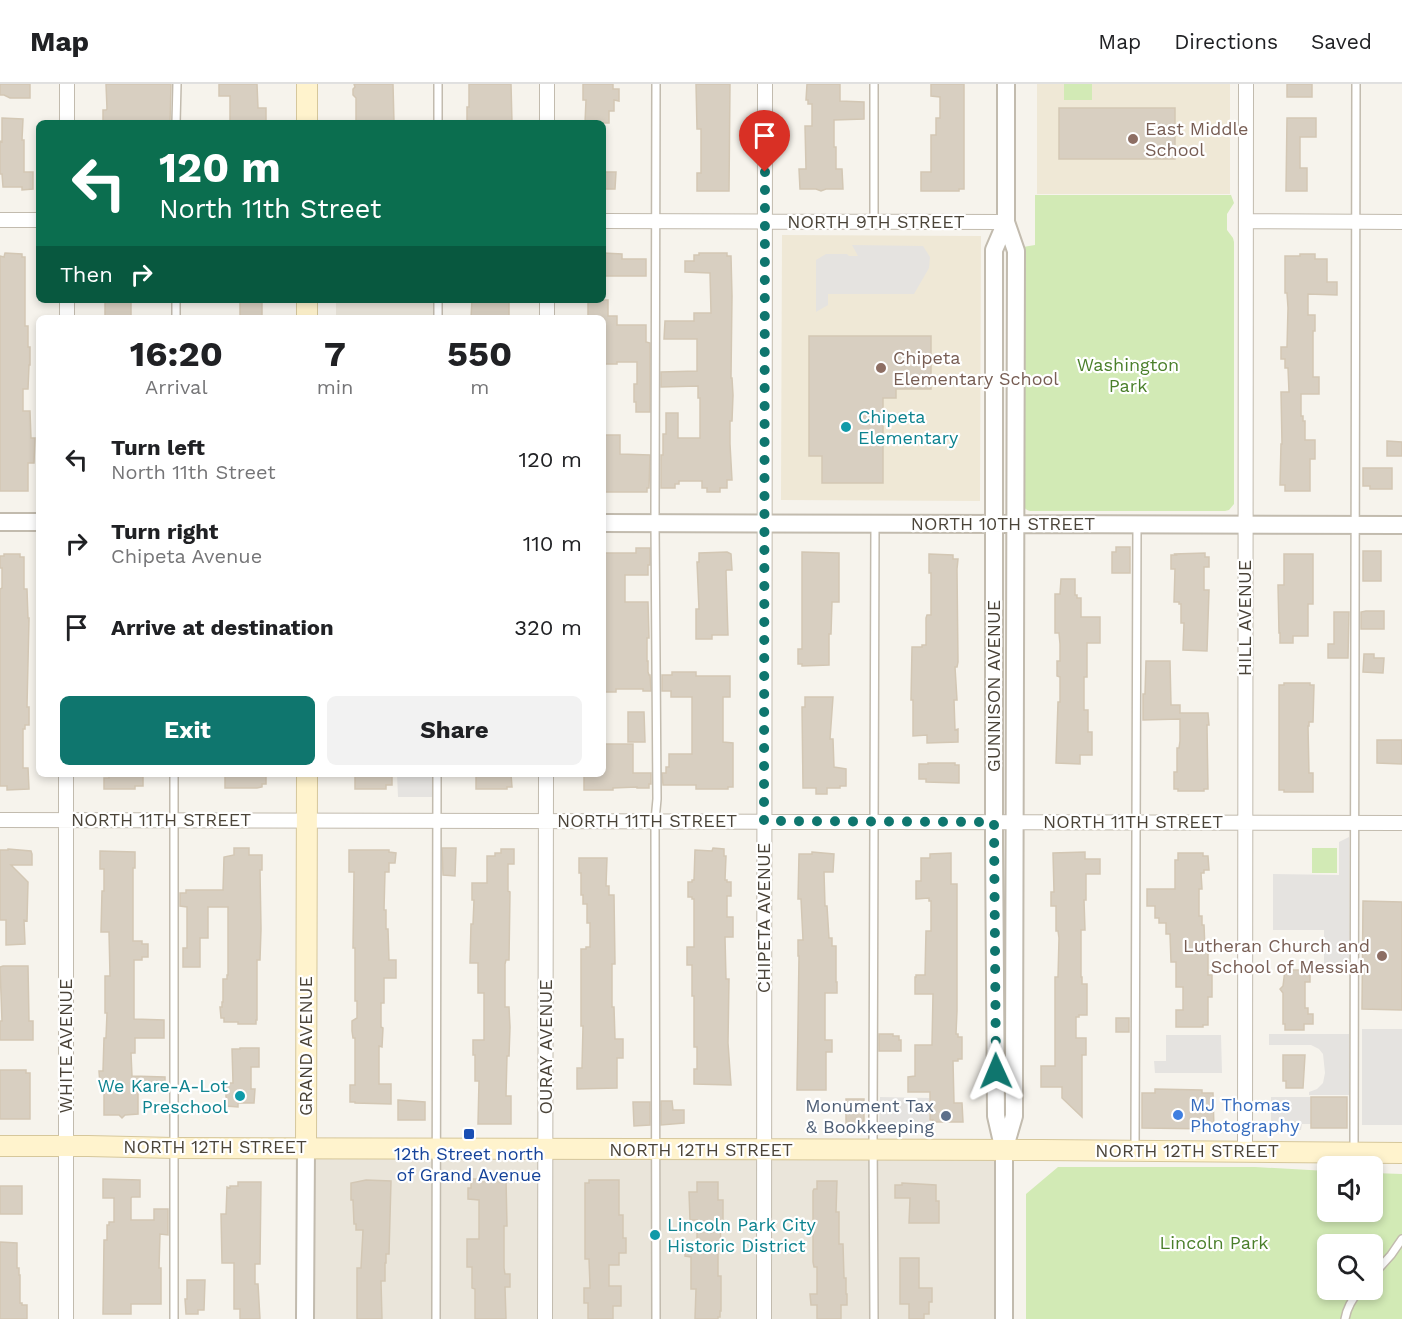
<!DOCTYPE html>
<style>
:root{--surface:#fff;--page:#f2f2f2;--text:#202124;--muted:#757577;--line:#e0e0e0;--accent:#0f766e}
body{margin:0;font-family:"Work Sans",sans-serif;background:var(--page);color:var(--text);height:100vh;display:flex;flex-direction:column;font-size:22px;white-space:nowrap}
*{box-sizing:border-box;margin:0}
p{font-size:20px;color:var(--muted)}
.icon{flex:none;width:33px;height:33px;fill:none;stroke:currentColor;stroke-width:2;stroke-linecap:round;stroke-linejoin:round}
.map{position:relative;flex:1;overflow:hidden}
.drawer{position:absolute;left:36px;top:231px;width:570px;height:462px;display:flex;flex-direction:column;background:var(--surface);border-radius:9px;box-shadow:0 3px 9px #0003}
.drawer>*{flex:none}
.top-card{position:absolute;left:36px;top:36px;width:570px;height:183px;border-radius:9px;box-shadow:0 3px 9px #0003;background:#0b6e4f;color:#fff;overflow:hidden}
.fabs{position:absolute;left:1317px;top:1072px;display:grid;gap:12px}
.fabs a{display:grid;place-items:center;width:66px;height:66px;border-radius:9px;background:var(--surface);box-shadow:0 3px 9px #0003;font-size:30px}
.pin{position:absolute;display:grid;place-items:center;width:51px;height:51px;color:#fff;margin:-62px -26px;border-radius:50% 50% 50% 0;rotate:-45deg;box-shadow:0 0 6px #0007}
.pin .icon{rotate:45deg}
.me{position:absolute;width:66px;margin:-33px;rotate:359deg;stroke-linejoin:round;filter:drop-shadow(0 0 4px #0008)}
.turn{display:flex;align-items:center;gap:21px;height:126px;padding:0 24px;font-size:27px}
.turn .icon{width:78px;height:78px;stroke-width:2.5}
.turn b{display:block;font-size:42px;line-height:51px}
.then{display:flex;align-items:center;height:57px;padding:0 24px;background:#0003;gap:12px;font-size:22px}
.eta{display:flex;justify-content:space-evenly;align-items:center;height:102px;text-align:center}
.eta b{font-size:36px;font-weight:700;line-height:42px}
.primary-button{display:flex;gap:12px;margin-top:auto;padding:12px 24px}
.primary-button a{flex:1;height:69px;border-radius:9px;background:var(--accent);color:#fff;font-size:24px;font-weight:700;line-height:69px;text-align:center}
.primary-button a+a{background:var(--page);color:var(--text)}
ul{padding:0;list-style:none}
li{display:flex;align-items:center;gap:18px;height:84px;padding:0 24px}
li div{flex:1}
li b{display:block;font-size:22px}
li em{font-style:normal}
header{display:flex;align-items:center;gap:36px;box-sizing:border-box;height:84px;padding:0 30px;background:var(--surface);border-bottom:2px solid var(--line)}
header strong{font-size:28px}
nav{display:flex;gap:33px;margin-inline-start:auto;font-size:21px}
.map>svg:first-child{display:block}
</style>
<header>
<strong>Map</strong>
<nav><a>Map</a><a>Directions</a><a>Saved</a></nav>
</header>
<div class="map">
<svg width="1402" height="1235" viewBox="0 0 1402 1235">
<rect width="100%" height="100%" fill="#f6f3ec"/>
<path fill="#eae5da" d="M336,216h102v18h-102z
M306,1064l698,3v168h-698z"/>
<path fill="#efe8d6" d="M1037,0h193v110h-193z
M782,151l199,1 -1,265 -199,-1z"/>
<path fill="#d2eab5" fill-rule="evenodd" d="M1064,0h28v16h-28z
M1035,111h196l3,8 -7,11v16l6,8 1,4v262l-5,6 -4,1h-195c-4,-1 -6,-3 -7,-6v-258l12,-2z
M1312,764h25v25h-25z
M1058,1083h197l72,4 1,41h44l1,-39 29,1v145h-376v-125zM1328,1161h44v45h-44z"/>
<path fill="#e5e3e0" d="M852,161l71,1 7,11 -1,11 -15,26h-86v11l-12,7v-52l10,-6h21l2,2h9z
M397,690h36v23h-35z
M1349,753v127h-25v-34h-51v-56l66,1v-33z
M1362,945h40v96h-40z
M1269,950h80v61h-40v-3l8,-3 6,-6 2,-10 -2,-19 -4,-5 -8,-4h-42z
M1166,951h55l1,38h-67l-1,-12h12z
M880,1013l49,1v31h-50z
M1271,1013h40v27h-9l-1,6h-30z"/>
<path fill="#d8cfc1" stroke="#d3c7b4" stroke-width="1.5" d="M0,0h30v14h-20l-6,-3h-4z
M106,0h65l-1,39h-67v-13h3l1,-1z
M219,0h38l1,24h8v15h-36v-27h-11z
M354,0h39l1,39h-38v-25l-3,-3v-6l2,-2z
M469,0h42l1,39h-45v-16h2z
M583,0h30v5h6v12l-5,-1v11h-5v12h-24l1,-23h-3z
M696,0h34l-1,107h-32v-18h4v-44h-4z
M807,0h33v17l24,1v17l-30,1v27h2v22h6l1,20h-17l-5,2 -5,-2h-16l-1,-20h7l-1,-43h7v-22h-4v-4h-2z
M931,0h33v105h-5v2h-38v-19h10v-37h5v-17h4v-21l-9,-1z
M1287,0h25v13h-25z
M1059,24h116v51h-116z
M2,34l21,1 -1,21h2v32h9v17l-11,1v-3h-19l-1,-13h-2v-33l2,1z
M1287,34h29v19h-16v31h7v23h-21z
M603,88h13l-1,17h-12z
M5,169l17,1v3h3v69h3v21h2v18h-1l-1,24h-5v22h7l1,27h4l-1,25h-6v28h-28v-235l4,1z
M603,169l19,1v5h24v17h-43z
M699,169h28v3h4l1,40 -1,82h1l1,17 -1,26h-2v23l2,36h-5v8h-7v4h-13v-4h-5v-7h-23v3h-4v4h-14v-33h2v-21h3v-21h12v25h22v-40h-2v-12l-37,1v-15l36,-1v-32h-33l1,-18h29v-8h17l-1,-40 -25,-1v-11h9v-6h5z
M1300,170h15v5h12v23h10v13l-29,-1v21h7v16h-2v46h6v17h-18v22h2v5h2v19h10v19h-5v32h-25v-6h-5l1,-41h1l-1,-52h8l-1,-24h-3v-9h-4v-12h6l1,-39 -1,-15h-2v-37h15z
M105,216h26v18h-26z
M240,216h22v18h-22z
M472,216h37v18h-38z
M588,216h20v16h9v9h29v17l4,1v69h-14v-10h-2v-18h3v-22h-20v2h-14v-46h-15z
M809,252h122v53h-35v9h-13v85h-61v-27h-13z
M603,351h17v19l30,1 -1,33h-2v4h-44z
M1387,357l15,1v14h-15z
M1363,384h29v21h-22v-3h-7z
M1116,463h14v26h-18v-21h4z
M636,464h14v17h-2v10h-23v27h23l1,36h-2v23h1v11l1,3h1l1,16h-8v-2h-27v3h-13v-139h33z
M1363,467h18v30h-18z
M727,468l4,2 1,16h-5l-1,1 2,64h-16v4h-16v-30h3l-2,-47h2v-9z
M802,468l37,1v49h-7l-1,32h-2v31l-27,1v-2h-4v-15h4z
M1205,469v4h4v10h-5v23h5l-2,61 -24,-1 1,-27h-3v-19h-2v-2h-5l1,-33h-4v-14h5l-1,-1z
M4,470h16v3h4v32h3l1,29h1l-2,89h2v18h-4v4h-2v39h5l1,21 -22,1v-4h-7v-197l2,-1v-20h-2v-12h4z
M929,470l24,1v4h5l-1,10 1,93 -1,5h-2l2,33h-3l1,30 3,-1v13l-31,1v-8l-14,1v-36h-2l1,-53h10v-2h4v-27l1,-3h4v-42h-2z
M1284,470h29v50h-5v32h-15v7h-13v-10h-1l-1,-48h6z
M1061,495h14v16h2v3h4v19h19v26h-13v34h-3v33h4v22h4v23h-12v9l-24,-1 2,-61h2v-25l-3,-1v-15h3v-17l-1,-11h-4v-39h5z
M1366,527h18v18h-23v-17z
M1334,528h15l-1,46h-20v-14h6z
M1364,570h10v4h10l-1,15 -20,-1z
M1146,577h24l1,44h9v8h28l1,12h-2l1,64h-4v2h-26v-2h-4v-17h3v-24h2l1,-7v-22l-37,1v-26h2z
M672,588h24v4h34v21h-7v45l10,1v44h-5v2h-32v-4h-33l-1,-12h4v-6h3v-13h23v-57h-21v-6h-9v-16h10z
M1284,599h26v2h4l-1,37h-4v4h-1l1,47h4v19h-29v-2h-5v-105h5z
M805,613h28l-3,42h3l1,28 12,2v17h-6v2h-13v6h-11v-6h-13l-1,-81h3z
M628,628h16l1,30h-17z
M1377,656h25v24l-25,-1z
M603,660h30v29h18v11h-2v4h-12v-1l-24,1v2h-29v-16h19z
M928,679h27v2h4v18l-33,-1v-3h-7v-15h9z
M109,690h34v12h-8v3h-31v-11h5z
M225,690h41v10h-4v3l-5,1h-32z
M355,690h37v11h-6v4h-31z
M476,690h35l1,13h-5v2h-31z
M234,764h15v7h13v15h-2l1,59 -1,31h-3v60h-1v4h-18v-2h-14v-4h-3l-1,-11h2v-5h1v-23h4v-4h1v-68h-20v31h-8v29h-17v-19h4v-41l-7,-1v-13h6v-3h37l1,-33 10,-2z
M442,764h14l-1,28 -12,-1z
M713,764l11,1v7h2l-1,24h2v2h4v14h-4v21h6v20h-8l1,42h3l-1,64 3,42 -37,-1v-15h3v-22h-3v-51h-2v-31h-5v-18h7v-48h-2v-2h-4v-15h4v-2h2l1,-30 17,1z
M8,765l23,2 1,3v11h-21l17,17 -1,39 -3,-1 1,24 -19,1v-25h-6v-70h8z
M501,765h13v15h-6v27l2,1 -1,68h-3l-1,4v43h4l1,20 -1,29h-2l-1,40h5v28h-33l1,-43h-4v-26h-2v-15h11v-47h-6v-30h-8l1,-39h2l1,-24h-2v-17h15v-27h8v-3h6z
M349,766h40v2l7,1 -1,10h-6v9h-4l-1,38h2v19h2l1,31h7v18h-12v25h-3v24l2,1 -1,19 -3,-1v38h12v20l-36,-1v-1h-5v-17h5v-47h-2l-1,-7v-10l5,-3v-17h-2v-53h-2l1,-76h-5z
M100,767l35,1v16h-2v73h9v3h6v13h-6v3h-8v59l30,1v18h-29v15h-4l1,23 33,1v13l-27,-1v25l-13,1 -3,3 -3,-3h-15v-30h-4l-1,-14h4l1,-33h2l1,-25h-2v-37h5l-1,-44h-8l1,-41h2v-22h-4z
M812,768l22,2 -1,18h-9l1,34h2l2,32h3v8h4v36h1v11h-12v47h7v12h-6v38h-29l2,-134h-1v-16h5l-2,-41h-3l1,-45h13z
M1085,768v7h15v15h-14v26h-2l1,30h-4v47h1v7h5v31h-8v2h-3v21h10v17h-4v62l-20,-19v-11h-21v-21h14v-89h3l1,-39 -1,-7h-2v-25h-5v-14h3l-1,-39z
M951,769v31h6v127l-1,23h2v3h4v22h-4v2h-5l1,42h8l1,19h-30v-2h-3v-28h-22v-15l7,-1v-31h17l1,-51h-18v-17h1v-2h9l1,-44h5v-30h-2v-3l-13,1v-18h5v-23h9v-4z
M1178,769h25v3h5l1,14h-5v3h-3l1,16h-3v27h3v9h2l1,24h3v26h4v22h-4v28h-5v2h-27v-17h7v-23h-7v-25h-5l-1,-28h-4v-11h-7v-5h-4v-12h-8v-17h28v-29h3z
M579,774h28l-1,28h3v9h5l1,69h-3v43h2l1,32h8v19h-6v30l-40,1v-21h5l1,-42h-2v-77h5v-2h4v-24h-3v-19h-4v-9h-2v-22h-2z
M1363,817l39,1v108l-40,-1z
M3,882h25l1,55h4v19h-33v-19h2l-2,-54z
M1285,886h25v12h-5v26h3v6h5v10h-9v6h-19v-6h-2v-31l-3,-4 3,-3z
M1116,934h13v14h-13z
M879,950h14v2h6v4h2v11h-22z
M240,964h19v19h-8v22h4l-1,14h-16v4l-12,-1v-23h7l-1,-34h8z
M1283,971h22l-2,33h-17v-7h-3z
M0,986h26v3h4v46h-30z
M1155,1005l47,1v3h11l1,36 -72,-1v-35h13z
M1311,1013h36v31h-36z
M846,1015h18v25h-18z
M398,1016l27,2v18h-27z
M661,1017h11l1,9h11v13l-23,2z
M633,1018h17v23l-16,1z
M103,1095l37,1v17h-8l-1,1v22h23v-11h14v26l-8,-1 -1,34h2v36h-30v10h-28l1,-74h3v-15h2v-3h5v-24h-11z
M471,1095h35l1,47h-3v42l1,6h5v13h-5l1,32h-31v-30l-3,-1v-21h-5v-28h12v-39l-11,-1v-11h3z
M366,1096l25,1 -2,73h-3v9h-1v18h-4l1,38h-25v-51h4l2,-38h-7v-6h-2l-1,-24h-2v-17z
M589,1096h30v35h4v23h3v15h-7v12h-10v21h12v20h-8v13h-25v-16h-4v-15h6v-2l-1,-27h-4v-76h4z
M817,1097h20l-1,31h3v32h4l1,34h2v16h1v11h-6v14h-24v-14h-6l-1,-11h7v-27h-3l-1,-5v-71l1,-2h3z
M238,1098h23l-1,82h-5v20h3l2,35h-20v-10h-6v-46h-12l-1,-49h5l1,-27 3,1v-2h8z
M697,1098h21v18h5v21h-2l-1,29h-2v26h3v35h-1v6h-2v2h-23l1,-30h-5v-32l-6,-1v-11h12v-25h-7l-1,-28h8z
M902,1099l34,2v16h3v22h-30l1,-25h-15v-13h7z
M0,1102h22v28h-22z
M0,1158l17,1v25h2v7h1v28h2v2h5v14h-27z
M900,1174h19v30h13v14h-3v12h-5v5h-15v-15h-9z
M187,1196h18l-1,30h-6v4h-12l-1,-15h2z"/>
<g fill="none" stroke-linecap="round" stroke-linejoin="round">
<defs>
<path id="service" d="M438,0v39
M176,39l1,-39
M874,138v-138
M176,234v-18
M438,234v-18
M174,690v545
M1135,1064l2,-624
M1354,1066l2,-1066
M1372,1192l19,-21 11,-16
M436,1235l1,-545
M656,1235l-1,-498 2,-22 -2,-276 1,-439
M874,1235l-1,-189 2,-607
M1345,1235c2,-12 7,-20 15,-29"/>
<path id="minor" d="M67,39v-39
M547,39v-39
M0,136h39
M603,137l403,1
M1246,137l156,1
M547,216v18
M67,234v-18
M0,736l1402,3
M1245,1068l1,-1068
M66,1235v-545
M545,1235l1,-545
M764,1235l1,-1235"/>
<path id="tertiary" d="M0,438h39
M603,439l799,2
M1005,1063l9,-31v-37l2,-828 -10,-29v-138
M305,1235l1,-171
M1004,1235v-168l-8,-35 -2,-273v-593l12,-28"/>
<path id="secondary" d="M307,39v-39
M307,216v18
M0,1062h88l86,2 868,2 360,3
M306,1064l1,-374"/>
</defs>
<use href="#service" stroke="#c2bbae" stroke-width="10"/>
<use href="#minor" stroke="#c2bbae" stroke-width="16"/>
<use href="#tertiary" stroke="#c2bbae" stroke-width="20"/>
<use href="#secondary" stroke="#d6c79b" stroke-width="22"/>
<use href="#service" stroke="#fff" stroke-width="7"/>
<use href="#minor" stroke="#fff" stroke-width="14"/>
<use href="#tertiary" stroke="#fff" stroke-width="16"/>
<use href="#secondary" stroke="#fff3cd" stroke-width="20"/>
</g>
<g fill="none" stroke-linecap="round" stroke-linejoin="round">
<path stroke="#0f766e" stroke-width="10" stroke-dasharray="0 18" d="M765,88l-1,649 230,1 2,249"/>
</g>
<g fill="#8d6e63" stroke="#fff" stroke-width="2">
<circle cx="1133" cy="55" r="6"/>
<circle cx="881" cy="284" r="6"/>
<circle cx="1382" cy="872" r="6"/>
</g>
<g fill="#0f9aa8" stroke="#fff" stroke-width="2">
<circle cx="846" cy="343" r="6"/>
<circle cx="240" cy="1012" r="6"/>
<circle cx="655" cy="1151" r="6"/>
</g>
<circle fill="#3f7fe0" stroke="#fff" stroke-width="2" cx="1178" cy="1031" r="6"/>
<circle fill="#5c6f8a" stroke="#fff" stroke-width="2" cx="946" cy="1032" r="6"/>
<rect fill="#1a4fb4" stroke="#fff" stroke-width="2" x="463" y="1044" width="12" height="12" rx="3"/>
<g text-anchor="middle" stroke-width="4.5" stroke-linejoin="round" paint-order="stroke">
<g font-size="18" fill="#785e54" stroke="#fff" text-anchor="start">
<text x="1145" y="51">East Middle<tspan x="1145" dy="21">School</tspan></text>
<text x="893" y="280">Chipeta<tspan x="893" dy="21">Elementary School</tspan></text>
<text x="1370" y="868" text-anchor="end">Lutheran Church and<tspan x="1370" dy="21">School of Messiah</tspan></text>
</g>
<g font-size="18" fill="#4b4439" stroke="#fff">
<text x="876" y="144">NORTH 9TH STREET</text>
<text x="1003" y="446">NORTH 10TH STREET</text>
<text transform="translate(1245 534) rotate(-90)" y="6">HILL AVENUE</text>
<text transform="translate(994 602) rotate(-90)" y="6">GUNNISON AVENUE</text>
<text x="161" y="742">NORTH 11TH STREET</text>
<text x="647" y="743">NORTH 11TH STREET</text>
<text x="1133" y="744">NORTH 11TH STREET</text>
<text transform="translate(764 834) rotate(-90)" y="6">CHIPETA AVENUE</text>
<text transform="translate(66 962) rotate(-90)" y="6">WHITE AVENUE</text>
<text transform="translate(306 962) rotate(-90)" y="6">GRAND AVENUE</text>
<text transform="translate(546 963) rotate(-90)" y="6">OURAY AVENUE</text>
<text x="215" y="1069">NORTH 12TH STREET</text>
<text x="701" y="1072">NORTH 12TH STREET</text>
<text x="1187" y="1073">NORTH 12TH STREET</text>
</g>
<g font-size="18" fill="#4a7f2a" stroke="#fff">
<text x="1128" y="287">Washington<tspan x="1128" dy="21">Park</tspan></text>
<text x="1214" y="1165">Lincoln Park</text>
</g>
<g font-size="18" fill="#0d838f" stroke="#fff" text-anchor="start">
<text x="858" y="339">Chipeta<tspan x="858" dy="21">Elementary</tspan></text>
<text x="228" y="1008" text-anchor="end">We Kare-A-Lot<tspan x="228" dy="21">Preschool</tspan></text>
<text x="667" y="1147">Lincoln Park City<tspan x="667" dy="21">Historic District</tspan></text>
</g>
<g font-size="18" fill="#366cbe" stroke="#fff" text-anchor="start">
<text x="1190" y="1027">MJ Thomas<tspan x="1190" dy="21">Photography</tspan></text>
</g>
<g font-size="18" fill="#4e5e75" stroke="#fff" text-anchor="end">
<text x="934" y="1028">Monument Tax<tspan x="934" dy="21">&amp; Bookkeeping</tspan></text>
</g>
<g font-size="18" fill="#164399" stroke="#fff">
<text x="469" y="1076">12th Street north<tspan x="469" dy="21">of Grand Avenue</tspan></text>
</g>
</g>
</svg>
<div class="fabs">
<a><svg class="icon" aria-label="sound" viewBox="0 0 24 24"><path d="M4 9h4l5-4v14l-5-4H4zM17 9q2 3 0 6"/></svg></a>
<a><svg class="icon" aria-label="search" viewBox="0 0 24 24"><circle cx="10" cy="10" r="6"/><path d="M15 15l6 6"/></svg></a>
</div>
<div class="pin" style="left:765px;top:88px;background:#d93025"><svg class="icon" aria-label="arrive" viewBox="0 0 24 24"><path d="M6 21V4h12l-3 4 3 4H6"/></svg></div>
<svg class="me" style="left:996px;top:987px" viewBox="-20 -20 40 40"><path d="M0-17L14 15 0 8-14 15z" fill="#0f766e" stroke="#fff" stroke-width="4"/></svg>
<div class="top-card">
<div class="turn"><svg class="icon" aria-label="left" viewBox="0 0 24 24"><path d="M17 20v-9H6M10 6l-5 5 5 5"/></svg><div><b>120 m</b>North 11th Street</div></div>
<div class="then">Then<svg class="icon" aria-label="right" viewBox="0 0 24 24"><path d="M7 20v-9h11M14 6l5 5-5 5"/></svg></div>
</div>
<section class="drawer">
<div class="eta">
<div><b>16:20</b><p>Arrival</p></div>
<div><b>7</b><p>min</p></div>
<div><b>550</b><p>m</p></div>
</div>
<ul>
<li><svg class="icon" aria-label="left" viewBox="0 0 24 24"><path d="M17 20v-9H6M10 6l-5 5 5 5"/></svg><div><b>Turn left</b><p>North 11th Street</p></div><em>120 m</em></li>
<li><svg class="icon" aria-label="right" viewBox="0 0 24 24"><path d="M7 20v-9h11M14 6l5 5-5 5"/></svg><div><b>Turn right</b><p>Chipeta Avenue</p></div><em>110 m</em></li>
<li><svg class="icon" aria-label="arrive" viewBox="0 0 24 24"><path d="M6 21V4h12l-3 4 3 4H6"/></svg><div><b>Arrive at destination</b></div><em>320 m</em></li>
</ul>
<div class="primary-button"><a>Exit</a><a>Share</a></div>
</section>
</div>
